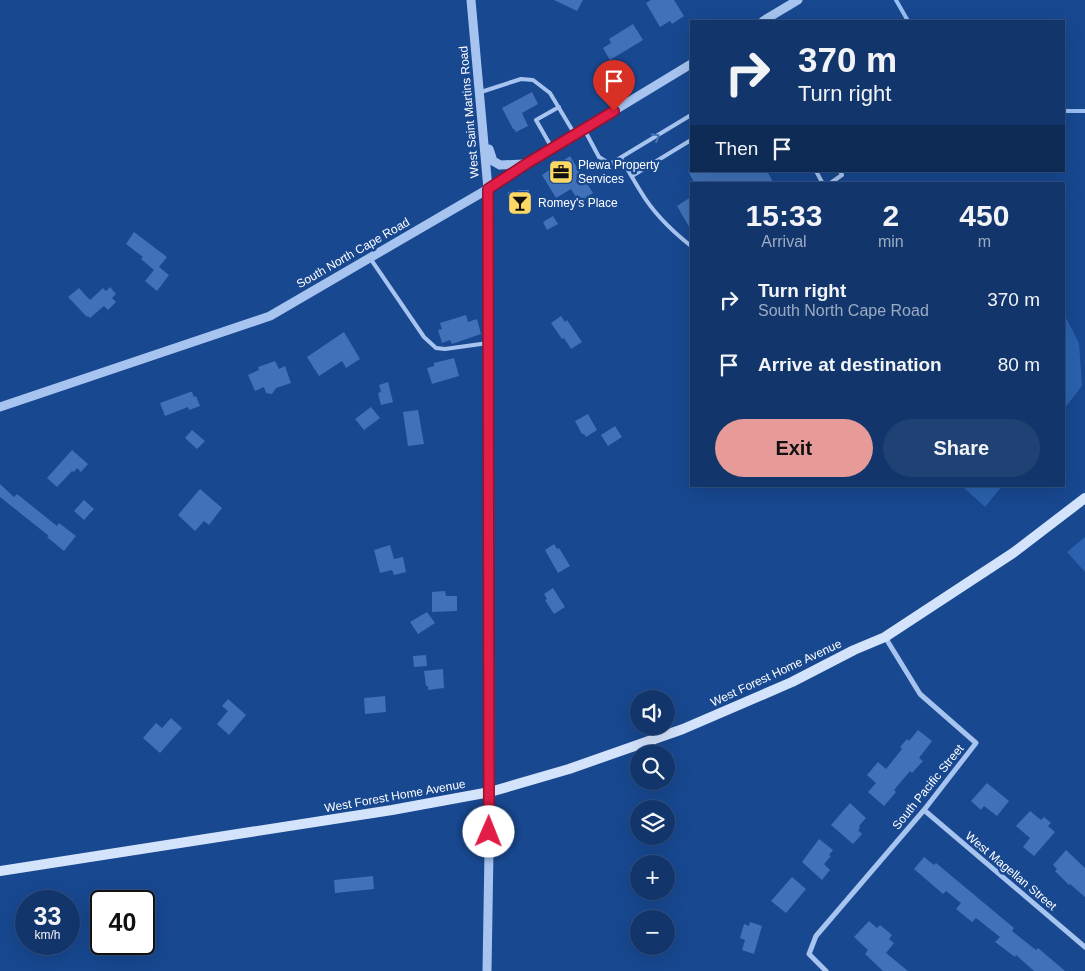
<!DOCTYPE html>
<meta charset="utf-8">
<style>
:root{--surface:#12366c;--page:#1f4174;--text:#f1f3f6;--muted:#9cabc2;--line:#31507f;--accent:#e69b98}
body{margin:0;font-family:Arial,sans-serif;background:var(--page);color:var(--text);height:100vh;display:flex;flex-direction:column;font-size:19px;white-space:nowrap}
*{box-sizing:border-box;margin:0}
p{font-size:16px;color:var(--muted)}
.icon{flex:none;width:28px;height:28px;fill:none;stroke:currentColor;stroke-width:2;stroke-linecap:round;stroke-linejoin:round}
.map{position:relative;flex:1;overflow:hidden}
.panel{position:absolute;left:690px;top:182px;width:375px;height:305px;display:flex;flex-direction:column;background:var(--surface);border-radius:0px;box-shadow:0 5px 20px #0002,0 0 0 1px var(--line)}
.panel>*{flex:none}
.hud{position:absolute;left:690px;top:20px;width:375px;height:152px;border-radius:0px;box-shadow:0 5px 20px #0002,0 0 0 1px var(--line);background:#12366c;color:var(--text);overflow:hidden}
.buttons{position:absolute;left:630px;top:690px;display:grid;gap:10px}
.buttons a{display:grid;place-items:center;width:45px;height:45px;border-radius:50%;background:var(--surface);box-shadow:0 5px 20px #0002,0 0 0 1px var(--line);font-size:25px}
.speed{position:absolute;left:15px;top:890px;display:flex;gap:10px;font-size:25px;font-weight:700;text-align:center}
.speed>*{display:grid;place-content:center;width:65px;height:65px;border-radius:50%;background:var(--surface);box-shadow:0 5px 20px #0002,0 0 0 1px var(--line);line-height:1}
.speed small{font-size:12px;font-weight:400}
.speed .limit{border:2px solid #111;border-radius:8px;background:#fff;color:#111}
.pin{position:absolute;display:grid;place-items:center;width:42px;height:42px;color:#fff;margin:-51px -21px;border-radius:50% 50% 50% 0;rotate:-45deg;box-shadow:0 0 5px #0007}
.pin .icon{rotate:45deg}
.me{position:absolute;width:55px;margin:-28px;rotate:1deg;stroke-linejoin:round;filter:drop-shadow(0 0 4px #0008)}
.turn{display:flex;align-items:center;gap:18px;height:105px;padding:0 25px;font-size:22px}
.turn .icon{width:65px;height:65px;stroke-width:2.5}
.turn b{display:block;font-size:35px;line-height:42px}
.then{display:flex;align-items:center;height:48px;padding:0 25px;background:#0003;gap:10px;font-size:19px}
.eta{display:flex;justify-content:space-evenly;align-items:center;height:85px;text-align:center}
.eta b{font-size:30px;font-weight:700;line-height:35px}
.action{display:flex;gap:10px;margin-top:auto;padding:10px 25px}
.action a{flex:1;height:58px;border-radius:30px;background:var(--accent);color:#111;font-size:20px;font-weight:700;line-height:58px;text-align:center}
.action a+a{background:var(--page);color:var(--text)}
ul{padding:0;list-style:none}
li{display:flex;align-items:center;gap:15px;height:65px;padding:0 25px}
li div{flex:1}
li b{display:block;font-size:19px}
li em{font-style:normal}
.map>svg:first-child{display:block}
</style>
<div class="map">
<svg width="1085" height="971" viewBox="0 0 1085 971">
<rect width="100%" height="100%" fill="#184890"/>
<path fill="#2b61ae" d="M1064,314l15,29 3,43 -18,23z
M962,486h40l-17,21z
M1085,537v35l-18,-20z"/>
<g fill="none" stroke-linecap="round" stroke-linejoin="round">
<path stroke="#98bff2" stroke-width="4" d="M896,0l12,21
M1064,111h21"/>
</g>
<path fill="#4171b8" d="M554,0h29l-6,11z
M651,0h23l10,16 -12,8 -2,-3 -10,6 -14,-24z
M633,24l10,16 -33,20 -7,-12 8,-5 -2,-4z
M532,92l6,12 -16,9 6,13 -12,6 -2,-3h-1l-11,-21z
M570,156l23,37 -14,9 -8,-13 -15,9 -14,-23z
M688,171h79l7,13h-79z
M518,190h11l1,18h-22v-16h10z
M691,197v33l-14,-24z
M553,216l5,8 -11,6 -4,-8z
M134,232l33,25 -8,10 10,8 -12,16 -12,-10 9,-11 -13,-11 2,-2 -17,-13z
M110,287l6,7 -4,4 4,4 -8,8 -4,-4 -14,12 -2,-2 -1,1 -19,-20 11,-9 11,12 13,-12 3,3z
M466,315l2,7 9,-3 4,15 -29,10 -2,-4 -8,3 -4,-13 4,-1 -2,-6z
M561,316l4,6 2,-2 15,22 -11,7 -7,-11 -2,1 -11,-16z
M344,332l16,27 -14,9 -4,-7 -23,15 -12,-19z
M454,358l5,18 -27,8 -5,-16 7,-2v-3z
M275,361l4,8 6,-3 6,17 -15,5 -4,6 -6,-1 -2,-6 -9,4 -7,-16 11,-5 -1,-3z
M388,382l5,20 -12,3 -3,-12 3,-1 -2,-7z
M190,392h2l2,5 2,-1 4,10 -11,4 -1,-3 -23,9 -5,-13z
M371,407l9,11 -16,12 -9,-11z
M418,410l6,34 -16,2 -5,-34z
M588,414l9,16 -11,7 -2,-3h-2l-7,-13z
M615,426l7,11 -14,9 -7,-11z
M192,430l13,11 -8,8 -12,-11z
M72,450l16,14 -7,8 -4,-4 -3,4 -2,-1 -15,16 -10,-9z
M0,484l14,13 3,-3 40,32 2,-3 17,13 -12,15 -17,-14 2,-1 -49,-39z
M200,489l22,19 -13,17 -5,-4 -9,10 -17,-16z
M84,500l10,9 -10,11 -10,-9z
M554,544l3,5 2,-1 11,18 -12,7 -13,-23z
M390,545l4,14 9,-2 3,15 -12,3 -2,-5 -12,3 -6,-23z
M553,588l12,19 -11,7 -9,-14 2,-1 -3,-5z
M445,591l1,5h11v15l-25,1v-20z
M427,612l8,11 -17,11 -8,-12z
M426,655l1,11 -13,1 -1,-11z
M443,669l1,19 -16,2v-4h-2l-2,-15z
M385,696l1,16 -21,2 -1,-16z
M228,699l18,16 -17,20 -12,-11 11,-13 -6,-5z
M171,718l11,10 -22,25 -17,-15 13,-15 6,5z
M918,730l14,11 -13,17 4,3 -11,12 -2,-2 -16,19 2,2 -12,14 -16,-14 8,-9 -9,-8 11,-13 8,7 16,-20 -2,-2 7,-8 2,2z
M987,783l22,18 -12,15 -13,-10 -3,4 -10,-9z
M850,803l16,15 -7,8 1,2 -2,2 4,4 -9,10 -22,-19z
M1030,811l11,9 3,-3 7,6 -3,3 7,6 -21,24 -11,-9 7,-9 -14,-12z
M819,839l14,11 -4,5 2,1 -7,8 6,6 -8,10 -20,-18z
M1066,850l19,18v29l-15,-13 -1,1 -14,-14 2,-2 -4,-4z
M924,857l10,8 2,-2 78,65 -2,3 24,19 2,-2 27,23h-31l-18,-16 -1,2 -20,-15 5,-5 -24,-19 -4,4 -16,-13 5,-6 -15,-12 -3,3 -29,-25z
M373,876l1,13 -39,4 -1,-13z
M792,877l14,12 -20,24 -15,-12z
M869,921l8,7 3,-3 12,10 -3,4 5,4 -8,10 22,18h-25l-18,-17 3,-4 -14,-13z
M750,922l12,4 -8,28 -12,-4 3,-10 -5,-2 4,-14 5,2z"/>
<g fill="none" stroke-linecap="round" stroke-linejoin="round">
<path stroke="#a6c4ef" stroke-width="4" d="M481,92l40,-13 12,1 17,13 24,40
M584,129l15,28 11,7 81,-49
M552,148l-16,-28 23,-13
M621,158c7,12 13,23 20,34 13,22 31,39 50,54
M816,171l7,13
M632,176l59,-36
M829,184l13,-9 -2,-4
M370,258l54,79 12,11 9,1 43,-6"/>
<path stroke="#a6c4ef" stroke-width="5" d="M924,810l161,137
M826,971l-17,-17 7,-18 108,-126 52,-67 -56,-49 -35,-57"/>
<path stroke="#a6c4ef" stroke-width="9" d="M471,0l17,189 2,603 -3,179
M763,21l35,-21
M489,149l4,12 7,4 23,-1
M0,407l270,-91 218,-127 38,-25 165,-100"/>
<path stroke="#d3e3fb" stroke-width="10" d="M0,871l392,-61 98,-18 79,-23 114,-40 109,-47 62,-32 31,-13 128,-84 72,-55"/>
</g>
<defs><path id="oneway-chevron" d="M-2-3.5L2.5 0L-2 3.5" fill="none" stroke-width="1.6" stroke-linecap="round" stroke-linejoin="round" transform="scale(1.25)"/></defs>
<use stroke="#4a73b1" href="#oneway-chevron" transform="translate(656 137) rotate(-32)"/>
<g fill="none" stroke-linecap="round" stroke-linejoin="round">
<defs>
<path id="route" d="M489,832l-1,-643 38,-25 88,-53"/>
</defs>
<use href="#route" stroke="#92132f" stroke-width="12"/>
<use href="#route" stroke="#e11d48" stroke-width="9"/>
</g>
<defs>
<symbol id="office-square" viewBox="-11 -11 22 22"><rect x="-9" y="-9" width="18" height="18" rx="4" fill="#ffd864" stroke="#184890"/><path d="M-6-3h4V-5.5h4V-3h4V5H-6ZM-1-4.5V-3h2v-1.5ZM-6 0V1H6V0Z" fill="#111"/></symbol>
<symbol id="bar-square" viewBox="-11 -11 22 22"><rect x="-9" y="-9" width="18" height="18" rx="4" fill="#ffd864" stroke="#184890"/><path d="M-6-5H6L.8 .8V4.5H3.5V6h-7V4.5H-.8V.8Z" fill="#111"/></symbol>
</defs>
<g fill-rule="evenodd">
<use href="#office-square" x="547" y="158" width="28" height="28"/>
<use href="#bar-square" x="506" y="189" width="28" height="28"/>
</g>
<g text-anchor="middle" stroke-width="5" stroke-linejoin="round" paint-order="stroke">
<g font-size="12" fill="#fff" stroke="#184890">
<text transform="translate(469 112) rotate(-95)" y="4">West Saint Martins Road</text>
<text transform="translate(353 253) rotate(-30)" y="4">South North Cape Road</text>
<text transform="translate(776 673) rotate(-25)" y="4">West Forest Home Avenue</text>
<text transform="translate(928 787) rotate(-51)" y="4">South Pacific Street</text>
<text transform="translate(395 796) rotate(-10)" y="4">West Forest Home Avenue</text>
<text transform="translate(1011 871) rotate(40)" y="4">West Magellan Street</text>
</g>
<g font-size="12" fill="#fff" stroke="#184890" text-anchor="start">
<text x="578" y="169">Plewa Property<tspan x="578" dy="14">Services</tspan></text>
<text x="538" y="207">Romey's Place</text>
</g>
</g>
</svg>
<div class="buttons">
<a><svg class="icon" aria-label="sound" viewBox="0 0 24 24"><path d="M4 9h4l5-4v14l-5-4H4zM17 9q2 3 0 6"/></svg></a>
<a><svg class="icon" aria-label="search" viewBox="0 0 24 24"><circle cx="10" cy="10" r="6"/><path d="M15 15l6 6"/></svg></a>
<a><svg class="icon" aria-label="layers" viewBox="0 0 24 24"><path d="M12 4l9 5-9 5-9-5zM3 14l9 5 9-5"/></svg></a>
<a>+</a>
<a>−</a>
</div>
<div class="speed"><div>33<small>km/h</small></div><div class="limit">40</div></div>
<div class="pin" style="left:614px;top:111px;background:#d93025"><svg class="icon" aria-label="arrive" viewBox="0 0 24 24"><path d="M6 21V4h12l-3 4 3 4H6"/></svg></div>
<svg class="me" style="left:489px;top:832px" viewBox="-20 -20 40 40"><circle r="19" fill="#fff"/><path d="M0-13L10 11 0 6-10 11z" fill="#e11d48"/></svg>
<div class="hud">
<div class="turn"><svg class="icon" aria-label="right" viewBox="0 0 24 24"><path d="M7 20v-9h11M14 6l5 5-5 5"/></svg><div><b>370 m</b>Turn right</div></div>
<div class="then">Then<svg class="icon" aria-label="arrive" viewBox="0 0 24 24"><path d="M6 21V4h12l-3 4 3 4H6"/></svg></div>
</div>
<section class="panel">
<div class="eta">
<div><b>15:33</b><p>Arrival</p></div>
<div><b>2</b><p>min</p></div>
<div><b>450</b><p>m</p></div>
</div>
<ul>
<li><svg class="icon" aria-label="right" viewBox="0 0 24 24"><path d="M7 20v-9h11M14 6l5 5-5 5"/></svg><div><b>Turn right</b><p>South North Cape Road</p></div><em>370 m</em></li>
<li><svg class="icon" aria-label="arrive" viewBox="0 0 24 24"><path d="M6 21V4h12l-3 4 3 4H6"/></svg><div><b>Arrive at destination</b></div><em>80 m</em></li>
</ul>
<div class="action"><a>Exit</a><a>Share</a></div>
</section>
</div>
